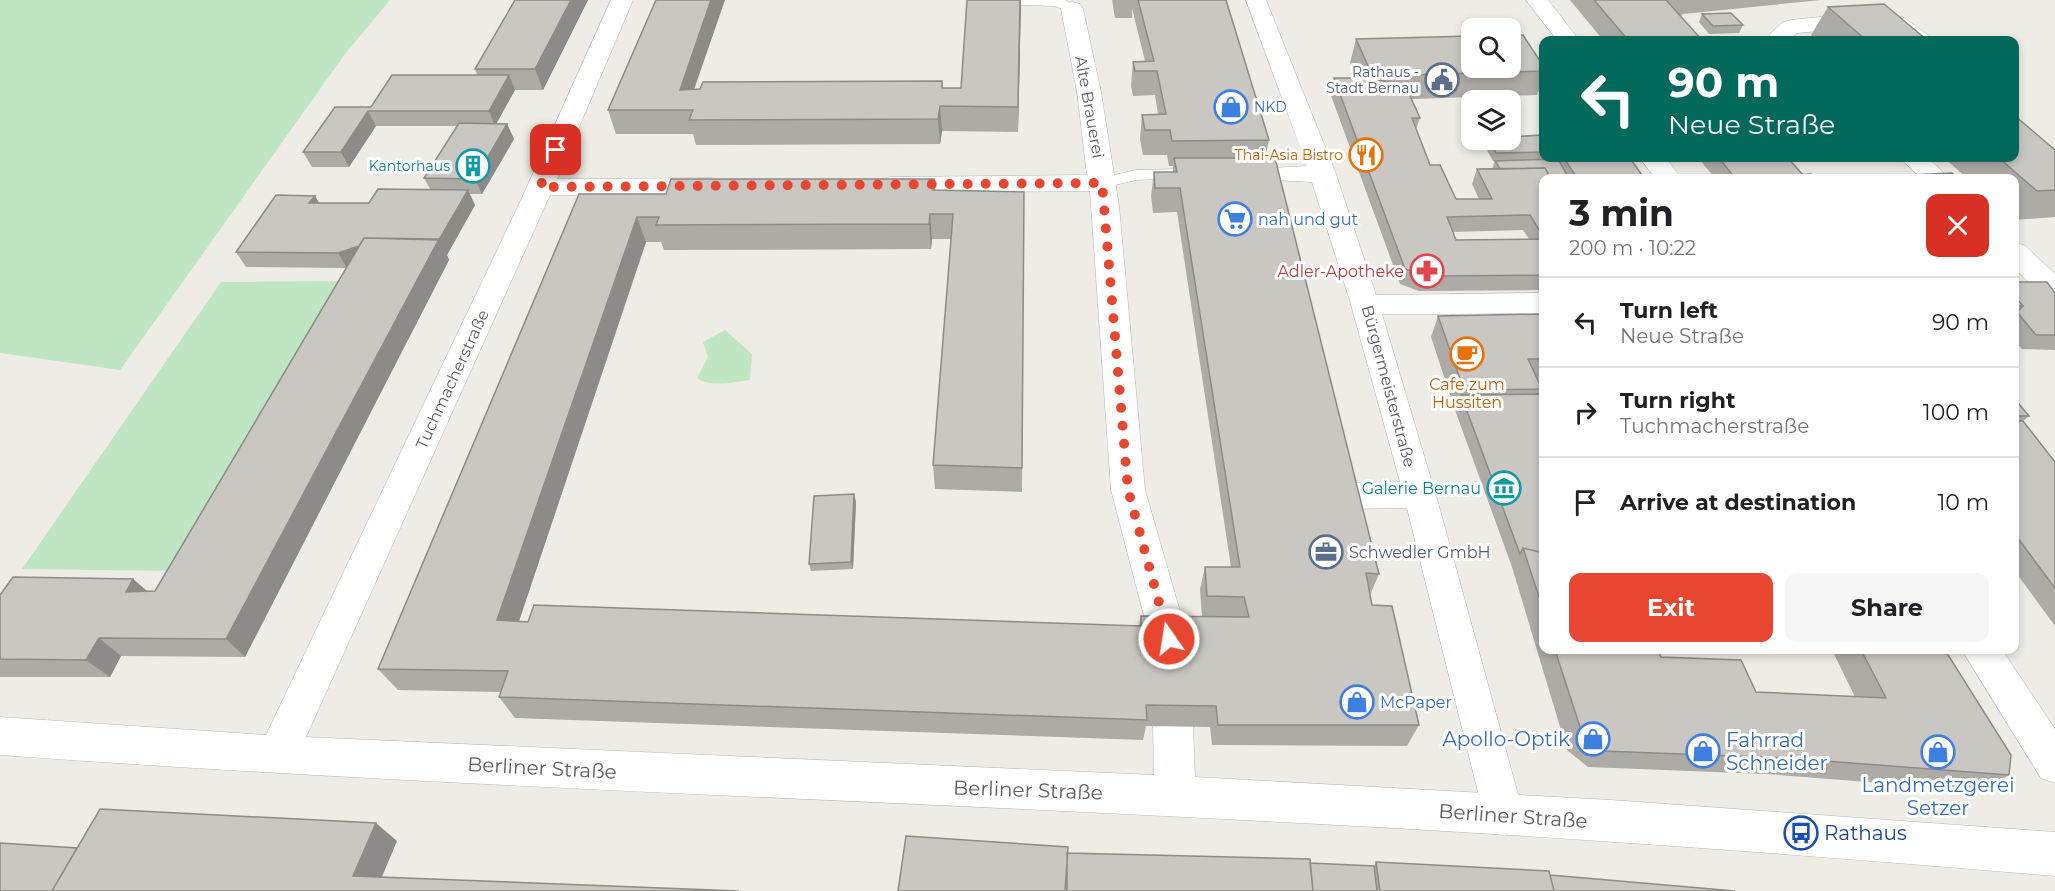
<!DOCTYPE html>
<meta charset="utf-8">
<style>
:root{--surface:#fff;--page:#f6f6f6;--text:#202124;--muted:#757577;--line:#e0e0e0;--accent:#e74731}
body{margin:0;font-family:Montserrat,sans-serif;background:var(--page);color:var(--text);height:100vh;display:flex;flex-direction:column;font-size:22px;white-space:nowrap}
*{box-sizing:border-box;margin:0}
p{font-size:20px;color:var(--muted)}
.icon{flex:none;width:33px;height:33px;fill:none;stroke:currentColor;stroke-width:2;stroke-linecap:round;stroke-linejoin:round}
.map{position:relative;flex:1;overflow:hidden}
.side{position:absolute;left:1539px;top:174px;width:480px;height:480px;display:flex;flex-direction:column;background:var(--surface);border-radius:12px;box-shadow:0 3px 9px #0003}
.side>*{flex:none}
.hud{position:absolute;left:1539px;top:36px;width:480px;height:126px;border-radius:12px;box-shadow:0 3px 9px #0003;background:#00695c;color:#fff;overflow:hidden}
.tools{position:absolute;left:1461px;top:18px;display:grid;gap:12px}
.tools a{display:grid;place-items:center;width:60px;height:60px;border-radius:12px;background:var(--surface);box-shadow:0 3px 9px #0003;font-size:30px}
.pin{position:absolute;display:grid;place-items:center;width:51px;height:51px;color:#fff;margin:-26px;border-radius:12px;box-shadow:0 3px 9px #0006}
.me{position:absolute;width:66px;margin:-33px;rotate:347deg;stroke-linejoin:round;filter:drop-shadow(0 0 4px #0008)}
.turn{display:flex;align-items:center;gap:21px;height:126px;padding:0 30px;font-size:27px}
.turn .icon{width:78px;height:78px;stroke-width:2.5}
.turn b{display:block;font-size:42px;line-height:51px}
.round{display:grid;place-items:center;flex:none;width:63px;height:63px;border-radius:12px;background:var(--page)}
.head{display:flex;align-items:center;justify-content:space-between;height:102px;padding:0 30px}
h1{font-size:36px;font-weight:700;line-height:45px}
.primary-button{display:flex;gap:12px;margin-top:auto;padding:12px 30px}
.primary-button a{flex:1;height:69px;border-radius:12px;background:var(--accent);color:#fff;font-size:24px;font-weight:700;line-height:69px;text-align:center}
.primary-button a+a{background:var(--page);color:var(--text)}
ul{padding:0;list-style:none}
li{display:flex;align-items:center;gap:18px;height:90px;padding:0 30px;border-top:2px solid var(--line)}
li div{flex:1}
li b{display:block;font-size:22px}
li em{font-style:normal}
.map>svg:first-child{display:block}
</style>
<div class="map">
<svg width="2055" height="891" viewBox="0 0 2055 891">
<rect width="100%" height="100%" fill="#eeece4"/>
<path fill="#c0e5c2" d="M0,0h390l-45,54 -225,316 -120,-17z
M343,281l-168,290 -153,-2 199,-287z
M725,330l27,24 -2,26c-17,2 -38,8 -53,-2l11,-21 -5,-15z"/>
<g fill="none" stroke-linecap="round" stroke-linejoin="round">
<defs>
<path id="service" d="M986,0h79l14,9 -7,4 -17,-7 -62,-2z
M1181,169l6,1 2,4 -2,4 -51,2 -34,8 -8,-5 2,-4 40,-9z"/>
<path id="pedestrian" d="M1246,0h20l70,174 40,121 76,-1 10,3 4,7 -4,7 -10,3h-70l57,192 85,310 -6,14 -14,6 -14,-6 -6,-14 -77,-308 -61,1 -12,-4 -4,-9 4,-9 12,-4 54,-1 -50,-181 -38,-119 -59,-3 -4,-5 4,-5 54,-3z"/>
<path id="minor" d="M611,0h22l-76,179 155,-1 9,2 4,6 -4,6 -9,2 -162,1 -244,542 848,38 -1,-49 6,-13 14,-6 14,6 6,13 2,51 416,23 444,32v44c-258,-22 -516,-41 -774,-54 -427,-23 -855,-36 -1281,-67v-38l266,18 255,-535z
M1526,0h22l31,40h-22z
M1072,2l8,2 3,5 18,83 18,114 26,284 43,149 -6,12 -13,5 -13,-5 -6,-12 -39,-149 -21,-299 -200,2 -9,-2 -4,-6 4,-6 9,-2 197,-2 -10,-83 -16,-83 3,-5z
M1861,13l42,4 32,23h-26l-19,-12 -29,-1 -64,6 -3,3 2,4h-23l-4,-5 14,-13 8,-2z
M1640,158h26l15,20h-26z
M1900,158h28l21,20h-28z
M2014,243l10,2 31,29v26l-10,-3 -31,-29z
M1544,293v20l-92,1 -10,-3 -5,-7 5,-7 10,-3z
M1962,650h40l53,79v54l-14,-5z"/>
</defs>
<use href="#service" stroke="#b4b6bb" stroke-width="1"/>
<use href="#pedestrian" stroke="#b4b6bb" stroke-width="1"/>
<use href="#minor" stroke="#b4b6bb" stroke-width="1"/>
<use href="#service" fill="#fff" fill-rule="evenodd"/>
<use href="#pedestrian" fill="#fff" fill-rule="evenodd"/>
<use href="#minor" fill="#fff" fill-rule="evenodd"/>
</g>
<path fill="#aeaaa6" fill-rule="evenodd" d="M515,0h73l-45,90h-28l-19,34h11l7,15 -32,55h-13l6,11 -28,50 2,5 -204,397 -124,-1 -11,21h-110v-82l133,-16 15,13 7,-1 191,-323 -100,-1 -10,-15 79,-56 4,7h50l61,-14 -6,-11 33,-52h-81l-27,41h-37l-9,-15 68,-45 106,-32 -2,-6z
M1021,0l-3,132 -76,-1 -2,13 -244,1 -3,-11h-77l-8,-24 86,-21 248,-8 1,7h18z
M1112,0h114l43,140 -4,18 114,416 -9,21 2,10 47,120 -12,21 -195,-1 -2,-18 -64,-1 -3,14 -628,-22 -16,-21 2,-5 -103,-2 -20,-21 201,-475h87l268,-15 1,11 89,2 -2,300 -87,-3 -2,-24 18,-226h-19l-1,10 -267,1 -3,-8h-15l-127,379 620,5 2,-10 61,1 -2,-28 5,-22h26l-54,-355 -24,1 -2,-17 3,-24h19v-6h-4l-2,-11h-24l-3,-16 2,-24 16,-1 -3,-19 -22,1 -2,-10 2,-24 12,-1 -13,-53v10h-17z
M1570,0h251l-138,14 -2,2 21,24h36h-135z
M1828,7l99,33h-110l-6,-5z
M1702,14l41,11 -4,8 -30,1 -10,-12z
M1356,39l188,28v11l-7,17 -125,4 8,19 -4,11 14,36 26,34h23l-7,-15 5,-15h15l3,-8h-2l-9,-16 3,-5h23l32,-5 2,-3v26h86l14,20h-100v112l-125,1 -19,-7 -70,-191 4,-15h23l-7,-15zM1523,230l6,9 -73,1 -4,-8z
M2055,150v67l-41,3v-42h-47l-23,-20h70z
M1698,158h90l15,17 12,3h-100z
M2014,282l41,11v57l-33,-1 -8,-9z
M1544,314v65l-7,1 5,9 -3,5 5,11v245h114l3,7 95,35 99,5 -22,-45h-11l-2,-2h125l64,125 -26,16 -217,-17 -178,-7 -21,-17 -55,-183 -57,-157 -24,-73 7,-21z
M2014,398l15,18 -6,5 32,41v164l-41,-56z
M856,502l-3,67 -42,2 -2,-7z
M1067,853l307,13 2,-4 174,13 185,16h-669z"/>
<path fill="#8d8b87" d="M571,0h17l-45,90 -8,-21z
M711,0h14l-38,110 -7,-20z
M1020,0h1l-3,132v-25z
M509,75l6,15 -20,36 -6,-15z
M940,106l2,25 -2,13 -2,-25z
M368,111l8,15 -27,41 -8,-15z
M507,124l7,15 -32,55 -7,-15z
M468,190l7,15 -28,50 2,5 -204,397 -19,-18 213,-400z
M315,196l9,15 -15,-8z
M930,214l2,25 -1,10 -2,-25z
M637,217l9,25 -134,400 -15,-22z
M367,244l-20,24 -9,-15z
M854,494l2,8 -3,67 -2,-7z
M133,579l21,18 -28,-5z
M99,638l22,18 -11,21 -24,-17z
M376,823l21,18 -21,50 -23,-15z"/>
<path fill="#cac6c1" stroke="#8d8b87" stroke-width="1.5" d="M515,0h56l-36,69h-60z
M656,0h55l-31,90 20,-1 3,-7 239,-1v7h19l6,-88h53l-2,107 -78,-1 -2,13 -249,1 4,-10h-85z
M1138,0h88l43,140 -97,1 -2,-11h-25l-3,-15 24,-1 -9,-43h-22l-2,-9 21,-1z
M1594,0h72l36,40 33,-2 3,2h-110z
M1884,4l43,36h-61l-38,-33z
M1731,13l12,12 -30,1 -11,-12z
M1510,35h13l21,32v4l-136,4 -39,-7 -13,-29 116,-3v32h38z
M392,75h117l-20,36h-121l-27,41h-38l32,-45h36z
M1334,78h33l38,7 15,33h-8l18,47h10l16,34h36l-15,-30 68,-1 5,10h-6v60l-14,-23 -83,2 9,23 88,-1v36l-120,1 -19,-7z
M2014,115l41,35v40l-18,1 -38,-33h15z
M459,123l48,1 -32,55 -51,-1z
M1542,135l2,2v15l-48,1 -8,-13h22v-3z
M1174,158h101l104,416 -13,-1 6,32 20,1 27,119h-201l-2,-19 -70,-1 1,15 -648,-23 9,-26 -130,-2 201,-475h87l5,-15h263l-1,11 91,2 -2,276 -89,-3 20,-251h-23l-1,10 -273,1 3,-8h-22l-140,403 31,2 6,-17 607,21v-10l108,1 -5,-20 -37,-1 -2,-29h35l-60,-379h-25l-1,-16h23z
M1564,158h66l14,20h-67z
M1719,158h69l15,17 -68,3z
M1558,159l9,16h-18l-4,-7 -45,1 -5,-8z
M1952,173l5,5h-66l-2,-2z
M1811,174l4,4h-73z
M378,189l90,1 -29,50 -75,-2 -5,8 -21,7 -102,-1 40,-57 39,1 -6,7h60z
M364,238l75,1 -213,400 -127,-1 -13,22 -86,-1v-64l13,-18 120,2 -7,13 29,-1z
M2014,282h33l8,11v42h-19l-19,-23 6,-6 -9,-10z
M2014,296l9,10h-9z
M1544,314v45h-16l14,30 -78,1 -26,-74z
M1539,394l5,11v148l-21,-5 -3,6 -59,-159z
M2014,398l15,18h-15z
M2014,421h9l32,41v126l-41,-55z
M854,494l-3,68 -42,2 5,-68z
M1523,548l21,5v59z
M1555,650h103l3,7 80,3 15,32 130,6 -25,-48h84l66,105 -2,20 -223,-17 -183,-7 -21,-18z
M100,809l276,14 -23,53 386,15h-687z
M906,836l162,11 -3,44h-167z
M0,843l77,5 -25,43h-52z
M1067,853l243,6 3,32h-246z
M1376,862l173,9 5,20h-174z
M1310,863l64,3 3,25h-64z
M1550,875l185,16h-181z"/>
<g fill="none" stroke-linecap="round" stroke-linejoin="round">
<path stroke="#e74731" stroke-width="10" stroke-dasharray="0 18" d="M556,150l-16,37 562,-4 26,307 41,149"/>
</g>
<defs>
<symbol id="civic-ring" viewBox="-11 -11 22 22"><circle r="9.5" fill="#fff" stroke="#5c6f8a" stroke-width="1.5"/><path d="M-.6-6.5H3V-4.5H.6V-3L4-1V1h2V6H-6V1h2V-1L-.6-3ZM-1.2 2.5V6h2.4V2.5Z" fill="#5c6f8a"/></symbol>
<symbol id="shop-ring" viewBox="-11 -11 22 22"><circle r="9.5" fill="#fff" stroke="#3f7fe0" stroke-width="1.5"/><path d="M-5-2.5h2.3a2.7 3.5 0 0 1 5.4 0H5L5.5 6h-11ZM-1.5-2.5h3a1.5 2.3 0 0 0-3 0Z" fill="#3f7fe0"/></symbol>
<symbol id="restaurant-ring" viewBox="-11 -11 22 22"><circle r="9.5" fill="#fff" stroke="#e8710a" stroke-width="1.5"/><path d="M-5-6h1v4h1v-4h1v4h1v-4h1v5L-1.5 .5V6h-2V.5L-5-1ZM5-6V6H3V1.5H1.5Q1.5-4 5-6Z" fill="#e8710a"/></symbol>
<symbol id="building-ring" viewBox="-11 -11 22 22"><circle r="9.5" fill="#fff" stroke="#0f9aa8" stroke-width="1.5"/><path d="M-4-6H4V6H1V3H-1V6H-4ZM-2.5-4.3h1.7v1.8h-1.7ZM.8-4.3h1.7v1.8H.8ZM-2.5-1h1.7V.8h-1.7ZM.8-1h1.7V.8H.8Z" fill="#0f9aa8"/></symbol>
<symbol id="supermarket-ring" viewBox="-11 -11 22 22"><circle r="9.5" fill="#fff" stroke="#3f7fe0" stroke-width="1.5"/><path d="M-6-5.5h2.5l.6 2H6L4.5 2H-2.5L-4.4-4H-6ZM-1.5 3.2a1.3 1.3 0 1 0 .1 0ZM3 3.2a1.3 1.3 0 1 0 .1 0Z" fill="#3f7fe0"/></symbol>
<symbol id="pharmacy-ring" viewBox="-11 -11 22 22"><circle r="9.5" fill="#fff" stroke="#e0444e" stroke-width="1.5"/><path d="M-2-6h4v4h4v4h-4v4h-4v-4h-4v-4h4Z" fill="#e0444e"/></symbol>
<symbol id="cafe-ring" viewBox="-11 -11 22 22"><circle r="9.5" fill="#fff" stroke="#e8710a" stroke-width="1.5"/><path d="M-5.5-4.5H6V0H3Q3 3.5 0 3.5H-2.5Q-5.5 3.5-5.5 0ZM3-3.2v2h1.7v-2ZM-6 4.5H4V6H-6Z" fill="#e8710a"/></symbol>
<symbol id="museum-ring" viewBox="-11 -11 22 22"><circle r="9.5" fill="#fff" stroke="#0f9aa8" stroke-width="1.5"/><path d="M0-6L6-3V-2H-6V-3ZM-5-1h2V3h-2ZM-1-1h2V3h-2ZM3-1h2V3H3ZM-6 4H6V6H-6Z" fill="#0f9aa8"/></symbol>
<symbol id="office-ring" viewBox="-11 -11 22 22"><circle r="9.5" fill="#fff" stroke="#5c6f8a" stroke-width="1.5"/><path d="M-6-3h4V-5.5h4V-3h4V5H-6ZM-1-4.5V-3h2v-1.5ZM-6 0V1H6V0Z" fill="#5c6f8a"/></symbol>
<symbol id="bus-ring" viewBox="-11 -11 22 22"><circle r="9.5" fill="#fff" stroke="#1a4fb4" stroke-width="1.5"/><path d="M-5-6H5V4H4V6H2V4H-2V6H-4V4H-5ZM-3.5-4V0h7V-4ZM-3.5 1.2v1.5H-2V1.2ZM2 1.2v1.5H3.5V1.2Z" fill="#1a4fb4"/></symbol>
</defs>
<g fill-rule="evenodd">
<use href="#civic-ring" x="1423" y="61" width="38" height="38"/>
<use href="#shop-ring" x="1212" y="88" width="38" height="38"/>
<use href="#restaurant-ring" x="1347" y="136" width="38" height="38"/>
<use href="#building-ring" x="454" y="147" width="38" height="38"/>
<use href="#supermarket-ring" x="1216" y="200" width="38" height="38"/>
<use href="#pharmacy-ring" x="1408" y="252" width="38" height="38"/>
<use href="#cafe-ring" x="1448" y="335" width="38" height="38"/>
<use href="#museum-ring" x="1485" y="469" width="38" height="38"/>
<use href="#office-ring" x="1307" y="533" width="38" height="38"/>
<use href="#shop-ring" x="1338" y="683" width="38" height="38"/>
<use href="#shop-ring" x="1574" y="720" width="38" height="38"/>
<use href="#shop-ring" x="1684" y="732" width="38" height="38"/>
<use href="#shop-ring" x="1919" y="733" width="38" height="38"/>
<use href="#bus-ring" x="1782" y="814" width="38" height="38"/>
</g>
<g text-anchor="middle" stroke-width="6" stroke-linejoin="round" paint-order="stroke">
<g font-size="14" fill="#4e5e75" stroke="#fff" text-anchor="end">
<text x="1419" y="77">Rathaus -<tspan x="1419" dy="16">Stadt Bernau</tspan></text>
</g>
<g font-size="14" fill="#366cbe" stroke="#fff" text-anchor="start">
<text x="1254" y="112">NKD</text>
</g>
<g font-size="14" fill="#c56008" stroke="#fff" text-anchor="end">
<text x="1343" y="160">Thai-Asia Bistro</text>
</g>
<g font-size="14" fill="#0d838f" stroke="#fff" text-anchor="end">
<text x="450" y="171">Kantorhaus</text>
</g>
<g font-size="16" fill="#5c5f64" stroke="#fff">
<text transform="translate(1090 107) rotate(80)" y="6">Alte Brauerei</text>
<text transform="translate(452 379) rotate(-65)" y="6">Tuchmacherstraße</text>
<text transform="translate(1389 386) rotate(75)" y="6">Bürgermeisterstraße</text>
</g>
<g font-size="16" fill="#366cbe" stroke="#fff" text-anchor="start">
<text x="1258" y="225">nah und gut</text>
<text x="1380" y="708">McPaper</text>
</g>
<g font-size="16" fill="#be3a42" stroke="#fff" text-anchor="end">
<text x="1404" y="277">Adler-Apotheke</text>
</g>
<g font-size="16" fill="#c56008" stroke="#fff">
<text x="1467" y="390">Cafe zum<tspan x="1467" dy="18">Hussiten</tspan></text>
</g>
<g font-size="16" fill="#0d838f" stroke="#fff" text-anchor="end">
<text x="1481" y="494">Galerie Bernau</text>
</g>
<g font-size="16" fill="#4e5e75" stroke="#fff" text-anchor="start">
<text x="1349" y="558">Schwedler GmbH</text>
</g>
<g font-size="20" fill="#366cbe" stroke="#fff" text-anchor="end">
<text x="1570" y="746">Apollo-Optik</text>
<text x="1726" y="747" text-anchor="start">Fahrrad<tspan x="1726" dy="23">Schneider</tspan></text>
<text x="1938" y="792" text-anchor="middle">Landmetzgerei<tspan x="1938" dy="23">Setzer</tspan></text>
</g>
<g font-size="20" fill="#5c5f64" stroke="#fff">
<text transform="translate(542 768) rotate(3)" y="7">Berliner Straße</text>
<text transform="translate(1028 790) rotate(2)" y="7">Berliner Straße</text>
<text transform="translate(1513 816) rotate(4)" y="7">Berliner Straße</text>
</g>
<g font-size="20" fill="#164399" stroke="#fff" text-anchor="start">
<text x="1824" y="840">Rathaus</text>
</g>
</g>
</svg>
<div class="tools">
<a><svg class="icon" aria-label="search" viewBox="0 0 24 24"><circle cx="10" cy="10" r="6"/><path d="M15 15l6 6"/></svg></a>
<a><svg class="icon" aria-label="layers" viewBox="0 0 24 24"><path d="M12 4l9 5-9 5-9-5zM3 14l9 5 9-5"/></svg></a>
</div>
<div class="pin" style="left:556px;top:150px;background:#d93025"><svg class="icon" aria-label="arrive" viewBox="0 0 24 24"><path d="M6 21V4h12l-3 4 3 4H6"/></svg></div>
<svg class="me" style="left:1169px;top:639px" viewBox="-20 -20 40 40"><circle r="17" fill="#e74731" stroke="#fff" stroke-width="3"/><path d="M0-11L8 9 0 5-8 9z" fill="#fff"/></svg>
<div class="hud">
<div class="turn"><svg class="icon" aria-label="left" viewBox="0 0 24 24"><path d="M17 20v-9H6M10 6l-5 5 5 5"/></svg><div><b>90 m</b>Neue Straße</div></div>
</div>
<section class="side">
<div class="head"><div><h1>3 min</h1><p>200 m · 10:22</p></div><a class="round" style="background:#d93025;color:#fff"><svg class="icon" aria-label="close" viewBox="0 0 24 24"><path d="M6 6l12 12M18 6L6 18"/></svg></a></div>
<ul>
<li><svg class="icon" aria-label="left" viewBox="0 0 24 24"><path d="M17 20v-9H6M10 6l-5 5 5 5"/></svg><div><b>Turn left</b><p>Neue Straße</p></div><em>90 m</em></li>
<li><svg class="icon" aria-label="right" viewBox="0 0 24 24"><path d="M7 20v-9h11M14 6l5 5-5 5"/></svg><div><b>Turn right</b><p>Tuchmacherstraße</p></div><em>100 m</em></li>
<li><svg class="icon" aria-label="arrive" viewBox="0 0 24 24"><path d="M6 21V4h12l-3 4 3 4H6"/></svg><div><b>Arrive at destination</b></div><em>10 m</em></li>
</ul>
<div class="primary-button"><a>Exit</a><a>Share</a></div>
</section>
</div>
